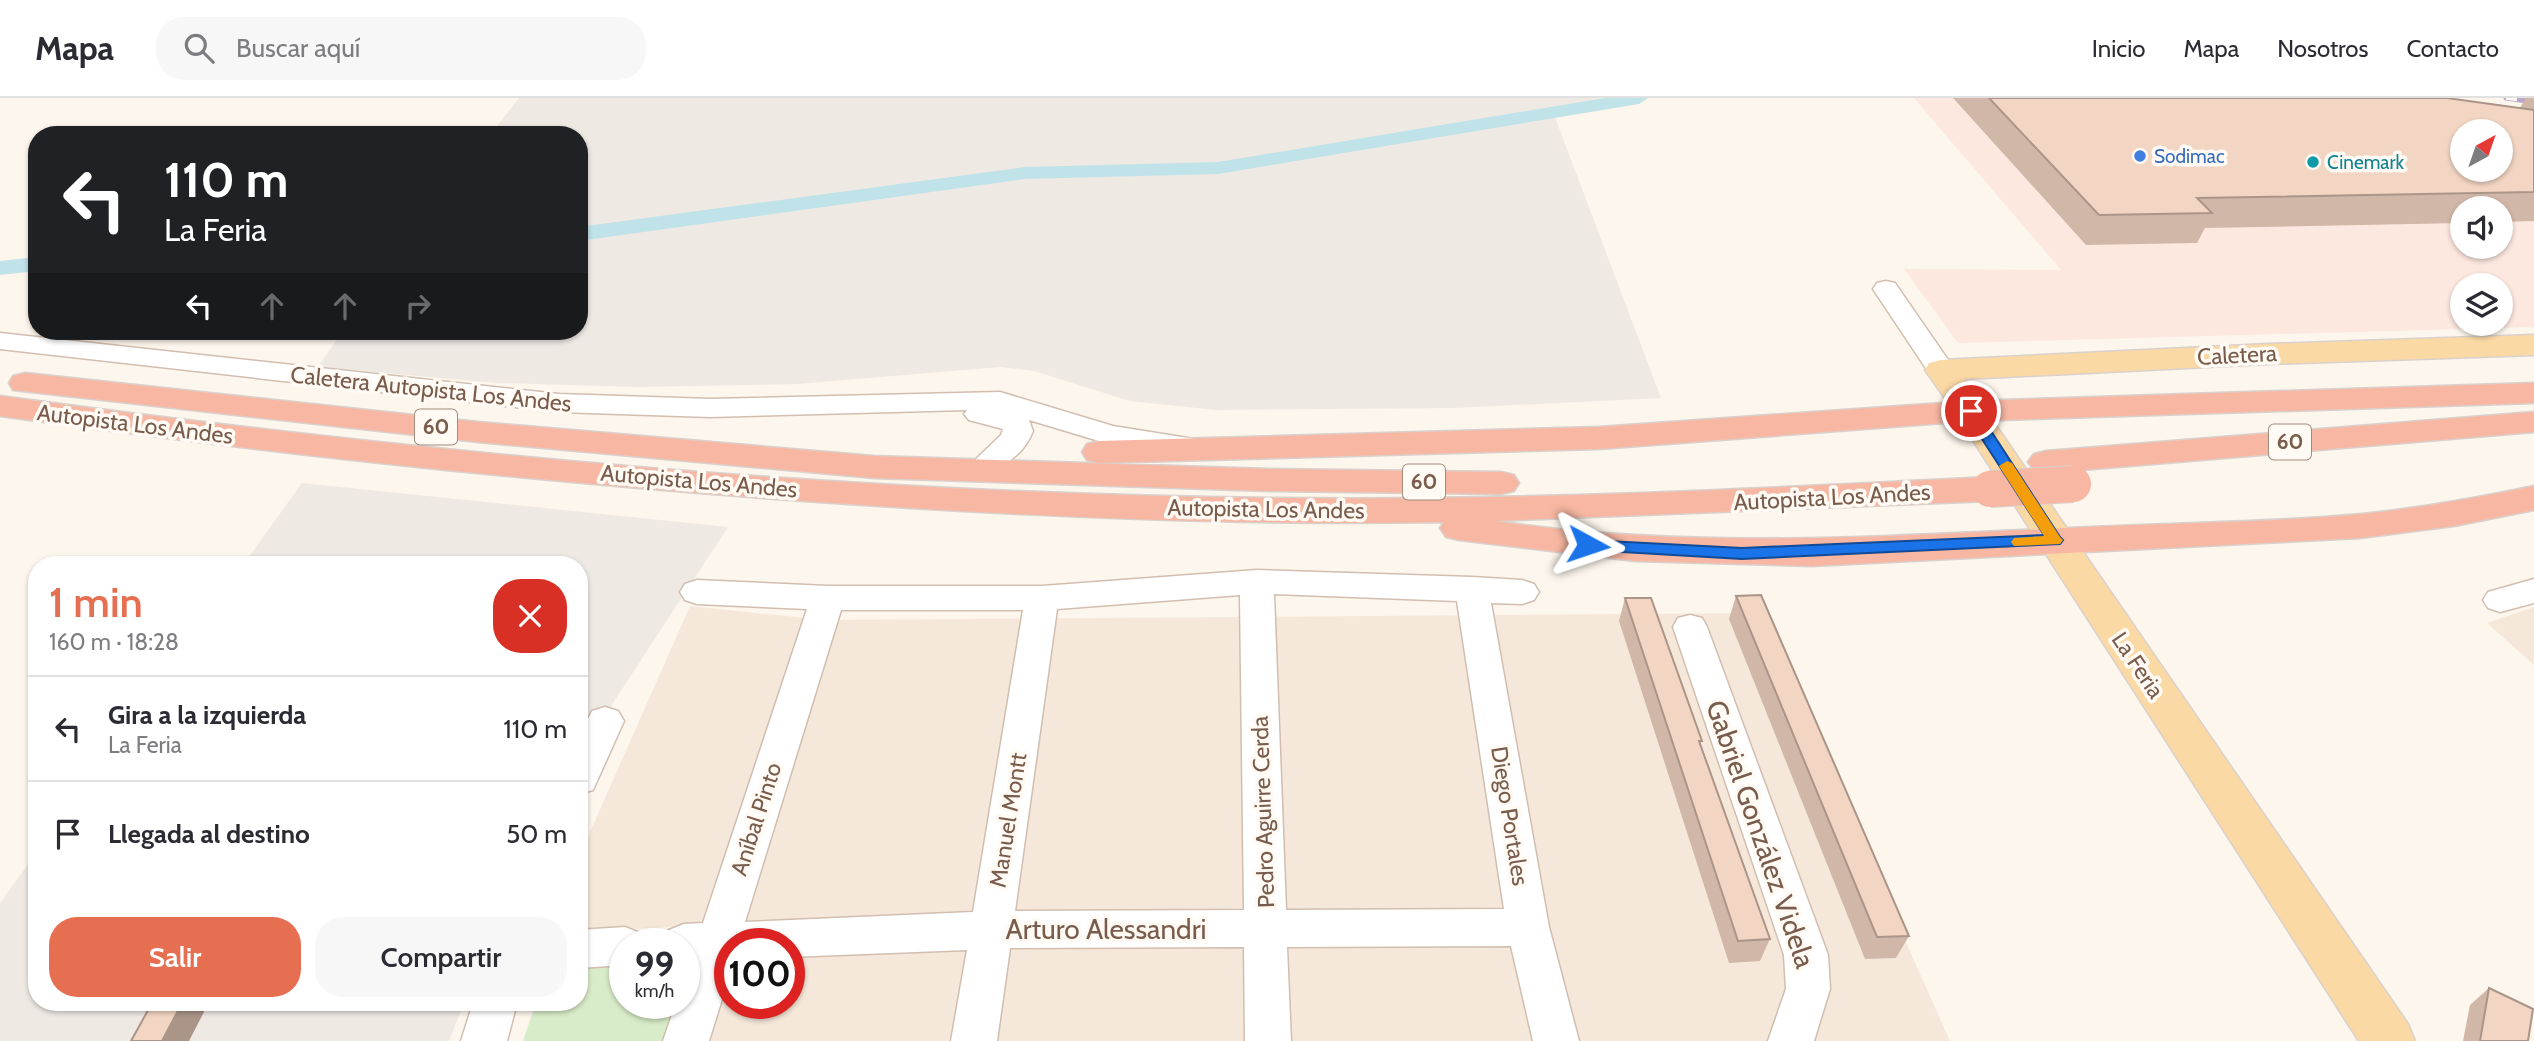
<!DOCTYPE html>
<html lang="es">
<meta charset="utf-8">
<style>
:root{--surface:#fff;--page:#f7f7f7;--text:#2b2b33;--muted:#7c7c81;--line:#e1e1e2;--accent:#e76f51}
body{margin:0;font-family:Cabin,sans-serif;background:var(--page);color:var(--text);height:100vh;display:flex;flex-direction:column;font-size:26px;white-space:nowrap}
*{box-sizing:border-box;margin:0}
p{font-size:23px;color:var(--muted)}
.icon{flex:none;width:38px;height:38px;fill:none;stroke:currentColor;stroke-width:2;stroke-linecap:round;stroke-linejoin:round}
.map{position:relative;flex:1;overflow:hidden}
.sheet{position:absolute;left:28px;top:458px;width:560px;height:455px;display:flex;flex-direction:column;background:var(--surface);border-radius:28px;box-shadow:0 2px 5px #0004}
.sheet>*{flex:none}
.hud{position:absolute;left:28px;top:28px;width:560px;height:214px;border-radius:28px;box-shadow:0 2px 5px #0004;background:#202124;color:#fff;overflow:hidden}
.needle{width:46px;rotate:40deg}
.fabs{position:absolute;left:2450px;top:21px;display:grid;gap:14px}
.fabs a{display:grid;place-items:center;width:63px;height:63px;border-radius:50%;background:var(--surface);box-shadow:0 2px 5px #0004;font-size:35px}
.speed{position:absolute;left:609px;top:830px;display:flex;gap:14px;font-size:35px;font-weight:700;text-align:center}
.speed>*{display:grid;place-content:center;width:91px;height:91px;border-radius:50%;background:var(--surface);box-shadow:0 2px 5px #0004;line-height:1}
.speed small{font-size:18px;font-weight:400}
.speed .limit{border:10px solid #d22;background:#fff;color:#111}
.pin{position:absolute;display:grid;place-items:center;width:60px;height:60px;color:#fff;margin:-30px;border:4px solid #fff;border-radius:50%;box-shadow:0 2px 7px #0007}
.me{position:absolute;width:77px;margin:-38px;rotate:95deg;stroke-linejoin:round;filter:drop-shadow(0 0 5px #0008)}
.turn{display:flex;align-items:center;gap:24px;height:147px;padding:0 21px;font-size:32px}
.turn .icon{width:91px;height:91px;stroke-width:2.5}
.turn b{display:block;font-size:49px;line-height:60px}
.lanes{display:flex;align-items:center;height:66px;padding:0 21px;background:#0003;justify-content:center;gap:35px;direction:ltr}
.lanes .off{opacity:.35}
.round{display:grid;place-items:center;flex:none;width:74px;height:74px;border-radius:28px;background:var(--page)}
.summary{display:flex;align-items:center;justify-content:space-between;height:119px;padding:0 21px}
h1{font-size:42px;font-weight:600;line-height:52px;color:var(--accent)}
.primary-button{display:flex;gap:14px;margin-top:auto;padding:14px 21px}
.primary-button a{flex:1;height:80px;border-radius:28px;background:var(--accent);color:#fff;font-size:28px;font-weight:600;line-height:80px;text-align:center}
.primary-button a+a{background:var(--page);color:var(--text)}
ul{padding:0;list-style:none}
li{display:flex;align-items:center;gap:21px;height:105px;padding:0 21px;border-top:2px solid var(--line)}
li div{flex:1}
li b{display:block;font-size:26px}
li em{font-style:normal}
header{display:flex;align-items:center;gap:42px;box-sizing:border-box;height:98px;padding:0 35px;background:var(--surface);border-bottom:2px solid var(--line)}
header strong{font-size:33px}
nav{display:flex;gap:38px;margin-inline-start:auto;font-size:24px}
.search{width:490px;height:63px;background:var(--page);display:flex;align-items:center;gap:18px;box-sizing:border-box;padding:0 24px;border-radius:28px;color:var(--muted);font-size:26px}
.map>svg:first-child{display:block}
</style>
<header>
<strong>Mapa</strong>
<div class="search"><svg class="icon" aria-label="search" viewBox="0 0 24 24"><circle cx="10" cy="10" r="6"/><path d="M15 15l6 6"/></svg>Buscar aquí</div>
<nav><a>Inicio</a><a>Mapa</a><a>Nosotros</a><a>Contacto</a></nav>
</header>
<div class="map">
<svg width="2534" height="943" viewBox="0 0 2534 943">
<rect width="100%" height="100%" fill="#fdf6ec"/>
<path fill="#f5e8da" d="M690,508l135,14 934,-7 191,428h-1246l26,-90v52h59v-60h-57l5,-19 -158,7v-74z
M2534,509v58l-47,-42z"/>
<path fill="#fde8e0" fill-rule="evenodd" d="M1914,0h368l252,29v200l-576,16 -54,-74 157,1zM2462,33h39v39h-39zM2462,110h39v39h-39zM2462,187h39v39h-39z"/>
<path fill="#efe9e4" d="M519,0h1090l-54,9 -2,5 108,286 -206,10 -239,2 -86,-9 -96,-30 -33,-4 -203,17 -160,3 -142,-4 -178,-16 25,-36h236v-196h-89z
M302,385l426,44 -149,228v-190h-336z
M37,754v151h427l-15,38h-449v-138z"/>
<path fill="#d8ecc9" d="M684,856h20l-28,87h-153l13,-38h43v-47h46v47h59z"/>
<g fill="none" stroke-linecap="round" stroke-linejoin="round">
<path fill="#bfe3e8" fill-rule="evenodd" d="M1605,0h43l-9,6 -421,70 -193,5 -446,62v-14l446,-60 193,-5z
M37,159v14l-37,4v-14z"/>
<defs>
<path id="minor" d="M1886,183l9,2 60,87 -4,6 -10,2 -10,-2 -58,-87 4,-6z
M0,235l559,61 151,5 290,-7 113,34 81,13 4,7 -4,7 -11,2 -74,-11 -80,-24 4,11c-8,21 -30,41 -53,35l-4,-7 25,-24 2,-6 -34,-9 -5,-6 3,-4 -257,7 -151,-5 -559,-63z
M1257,472l215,7 50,3 12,4 5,8 -5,8 -12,4 -31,-1 58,324 30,114h-46l-22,-95 -224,1 4,94h-46l-1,-94 -234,1 -13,93h-46l16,-91 -178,7v-14h-59v30l-21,68h-46l13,-38h8v-25l6,-16h-6v-19h-21l6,-13 15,-6 19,-1 104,-314 -110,-5 -12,-4 -5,-8 5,-8 12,-4 131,6h214zM1274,496l183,7 47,308 -218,1zM1240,497l4,315 -229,1 42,-302zM841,512h182l-50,302 -228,10z
M2534,481v24l-34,9 -12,-4 -5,-8 5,-8z
M1690,517l12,3 5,9 121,328 2,34 -16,52h-46l18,-52 -2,-34 -111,-328 5,-9z
M605,609l13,4 6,10 -31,69 -14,4v-57l13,-26z
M625,829l15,6 5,10h-20v22l-46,3v-38z
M473,905h44l-10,38h-46z"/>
<path id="major" d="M2534,237v20l-266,9 -304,15 444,645 7,17h-56l-403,-627 -31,-44 4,-7 12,-3 327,-16z"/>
<path id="highway" d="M25,275l453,49 396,34 395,13 232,3 13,3 5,8 -5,8 -13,3 -232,-3 -395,-13 -396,-36 -465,-52 -4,-7 4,-7z
M2534,285v20l-563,18 -372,28 -500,14 -12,-3 -5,-8 5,-8 12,-3 500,-14 372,-26z
M0,298c423,57 851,98 1279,102 237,3 474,-9 711,-21l13,4 5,8 -5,8 -13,4 -495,20c192,28 378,16 571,7 98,-5 198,-5 296,-14 58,-6 115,-16 172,-28v24l-80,16 -94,12 -548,28 -177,-5 -176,-21 -13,-3 -6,-9 4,-6c-213,4 -427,-6 -640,-21 -269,-19 -537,-48 -804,-85z
M2534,314v20l-488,41 -12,-3 -6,-8 6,-8 12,-3z"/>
</defs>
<use href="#minor" stroke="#d1beb0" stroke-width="3"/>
<use href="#major" stroke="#dad1cd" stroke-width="3"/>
<use href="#highway" stroke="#dad1cd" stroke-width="3"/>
<use href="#minor" fill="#fff" fill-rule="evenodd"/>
<use href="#major" fill="#fbd9a5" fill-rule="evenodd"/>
<use href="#highway" fill="#f7b7a3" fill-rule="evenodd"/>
<defs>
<path id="rail" d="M2506,0l28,4"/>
</defs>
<use href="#rail" stroke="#b9a8c9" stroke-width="5"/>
<use href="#rail" stroke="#fffaf3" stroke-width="3.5" stroke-dasharray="11" stroke-linecap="butt"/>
<defs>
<path id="highway-bridge" d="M1990,391l83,-5"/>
</defs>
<use href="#highway-bridge" stroke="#dad1cd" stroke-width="38" stroke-linecap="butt"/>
<use href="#highway-bridge" stroke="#f7b7a3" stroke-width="36"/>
</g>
<path fill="#d1b7a8" d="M1953,0h494l73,10 6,-10h8v123l-33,1v-14h-39v15l-257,5 -8,15 -111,2z
M1736,498l173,340 -13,22 -31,1 -136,-340z
M1625,500l77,143 -2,4 70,194 -10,22 -31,2 -110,-342z
M2489,890l39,53h-65l7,-36z"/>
<path fill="#aa9588" d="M182,905h18l6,5 -17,33h-27z"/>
<path fill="#f3d5c3" stroke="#aa9588" stroke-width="2" fill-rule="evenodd" d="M1989,0h458l87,12v82l-337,6 15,15 -113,2zM2462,33h39v39h-39z
M1761,497l148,341 -32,1 -141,-341z
M1625,500h26l51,143h-3l71,198 -32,2z
M2489,890l44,21 -5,32h-48z
M152,905h30l-20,38h-31z"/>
<path fill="#1a73e8" stroke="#114b97" stroke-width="2" d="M1971,309l7,4 82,126 3,3 -3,4 -318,15 -154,-9 -8,-5 8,-5 154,8 302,-13 -80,-124z"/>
<path fill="#f59e0b" d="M2007,363l5,2 48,74 3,3 -3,4 -46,2 -3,-4 3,-4 30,-2 -45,-70z"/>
<circle fill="#3f7fe0" stroke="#fffaf3" stroke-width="2.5" cx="2140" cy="58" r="7"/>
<circle fill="#0f9aa8" stroke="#fffaf3" stroke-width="2.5" cx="2313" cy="64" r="7"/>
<g text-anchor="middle" stroke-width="7" stroke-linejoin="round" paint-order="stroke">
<g font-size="19" fill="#366cbe" stroke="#fffaf3" text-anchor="start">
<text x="2154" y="65">Sodimac</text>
</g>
<g font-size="19" fill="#0d838f" stroke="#fffaf3" text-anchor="start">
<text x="2327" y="71">Cinemark</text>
</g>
<g fill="#fffaf3" stroke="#a28b7f" stroke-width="2">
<rect x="415" y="311.5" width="42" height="35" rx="5"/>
<rect x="2269" y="326.5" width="42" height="35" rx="5"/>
<rect x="1403" y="366.5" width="42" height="35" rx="5"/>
</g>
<g font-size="21" font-weight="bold" fill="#7a5c4d">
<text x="436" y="336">60</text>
<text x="2290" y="351">60</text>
<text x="1424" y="391">60</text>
</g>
<g font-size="23" fill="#7a5c4d" stroke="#fffaf3">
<text transform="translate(2237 257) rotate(-3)" y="8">Caletera</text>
<text transform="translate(431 291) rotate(6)" y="8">Caletera Autopista Los Andes</text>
<text transform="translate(135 326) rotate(7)" y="8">Autopista Los Andes</text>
<text transform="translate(699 383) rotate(5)" y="8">Autopista Los Andes</text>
<text transform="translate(1832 399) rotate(-3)" y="8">Autopista Los Andes</text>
<text transform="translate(1266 411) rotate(1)" y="8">Autopista Los Andes</text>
<text transform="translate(2138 567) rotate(56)" y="8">La Feria</text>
<text transform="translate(1263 714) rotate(-92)" y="8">Pedro Aguirre Cerda</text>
<text transform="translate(1510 718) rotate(81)" y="8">Diego Portales</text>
<text transform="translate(756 721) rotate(-72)" y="8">Aníbal Pinto</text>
<text transform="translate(1008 722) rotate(-81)" y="8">Manuel Montt</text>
</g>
<g font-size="28" fill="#7a5c4d" stroke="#fffaf3">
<text transform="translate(1761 736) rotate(71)" y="10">Gabriel González Videla</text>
<text x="1106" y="841">Arturo Alessandri</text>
</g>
</g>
</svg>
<div class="fabs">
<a><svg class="needle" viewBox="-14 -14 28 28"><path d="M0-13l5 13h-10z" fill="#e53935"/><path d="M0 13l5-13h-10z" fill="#7c7c81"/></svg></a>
<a><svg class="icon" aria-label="sound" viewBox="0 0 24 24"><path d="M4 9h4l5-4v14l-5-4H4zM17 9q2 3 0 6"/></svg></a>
<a><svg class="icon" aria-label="layers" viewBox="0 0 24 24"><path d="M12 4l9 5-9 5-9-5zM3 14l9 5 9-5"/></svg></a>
</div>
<div class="speed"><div>99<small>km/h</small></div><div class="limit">100</div></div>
<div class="pin" style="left:1971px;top:313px;background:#d93025"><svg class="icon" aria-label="arrive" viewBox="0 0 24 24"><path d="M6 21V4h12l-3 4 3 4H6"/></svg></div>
<svg class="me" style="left:1588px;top:447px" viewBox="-20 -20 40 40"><path d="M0-17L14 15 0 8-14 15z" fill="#1a73e8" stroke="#fff" stroke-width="4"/></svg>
<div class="hud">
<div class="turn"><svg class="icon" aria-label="left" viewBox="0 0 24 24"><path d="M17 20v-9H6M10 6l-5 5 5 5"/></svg><div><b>110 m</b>La Feria</div></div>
<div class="lanes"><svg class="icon" aria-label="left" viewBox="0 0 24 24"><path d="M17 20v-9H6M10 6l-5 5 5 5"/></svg><svg class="icon off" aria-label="ahead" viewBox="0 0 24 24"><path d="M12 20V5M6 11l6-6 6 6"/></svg><svg class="icon off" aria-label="ahead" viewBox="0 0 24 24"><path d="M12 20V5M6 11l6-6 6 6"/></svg><svg class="icon off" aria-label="right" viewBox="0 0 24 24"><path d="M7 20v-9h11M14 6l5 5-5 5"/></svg></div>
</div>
<section class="sheet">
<div class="summary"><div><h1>1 min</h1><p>160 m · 18:28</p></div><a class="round" style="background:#d93025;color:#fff"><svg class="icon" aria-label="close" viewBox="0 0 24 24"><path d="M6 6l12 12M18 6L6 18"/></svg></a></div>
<ul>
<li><svg class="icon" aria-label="left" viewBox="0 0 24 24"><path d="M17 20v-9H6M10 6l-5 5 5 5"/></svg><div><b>Gira a la izquierda</b><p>La Feria</p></div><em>110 m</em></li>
<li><svg class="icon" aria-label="arrive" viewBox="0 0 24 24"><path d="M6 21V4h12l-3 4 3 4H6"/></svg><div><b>Llegada al destino</b></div><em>50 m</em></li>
</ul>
<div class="primary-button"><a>Salir</a><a>Compartir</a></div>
</section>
</div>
